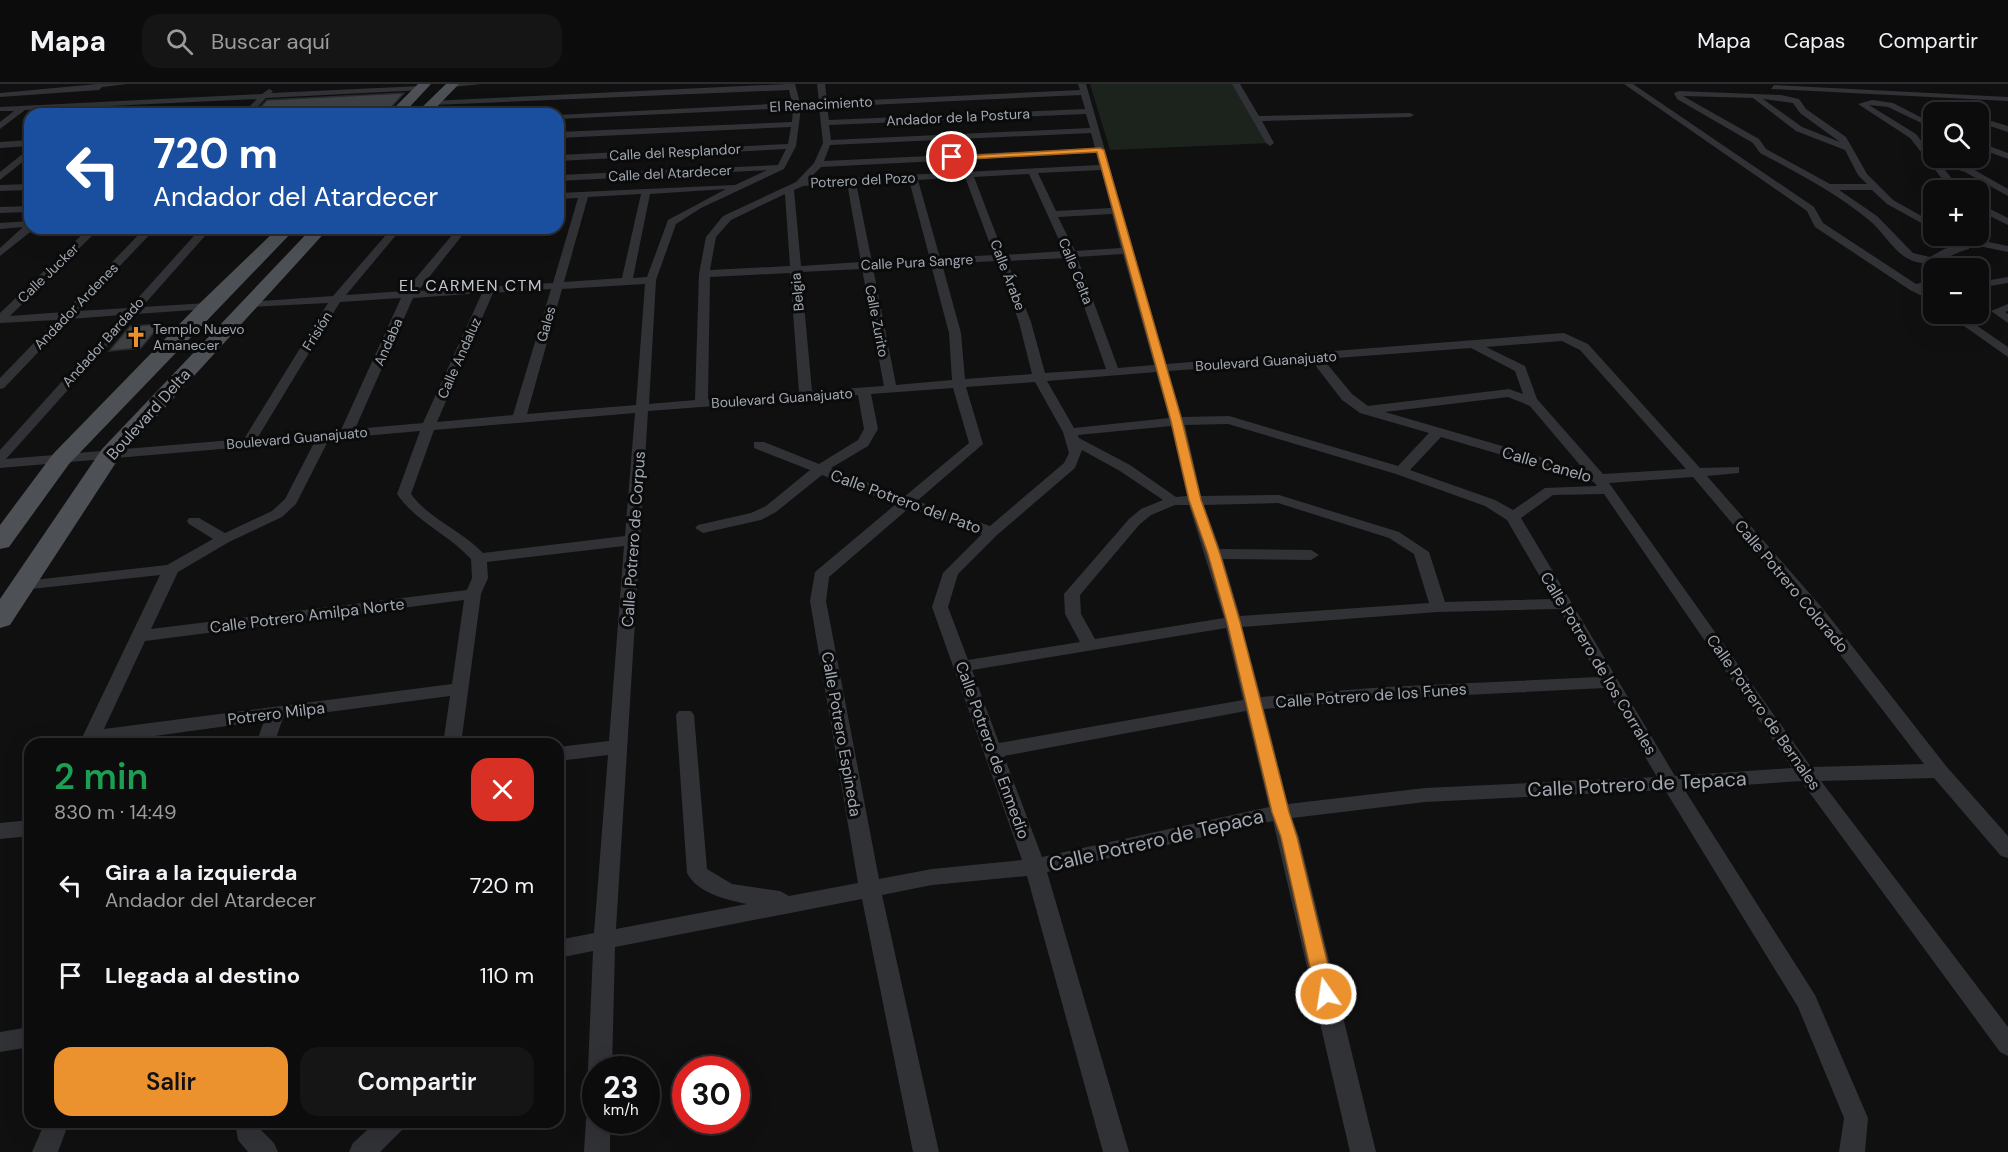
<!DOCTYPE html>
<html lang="es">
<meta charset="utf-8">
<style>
:root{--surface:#0c0c0d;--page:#151516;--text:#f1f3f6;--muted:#9a9b9d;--line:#2c2c2e;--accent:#eb912e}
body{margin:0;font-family:"DM Sans",sans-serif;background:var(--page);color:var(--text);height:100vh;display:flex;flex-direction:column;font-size:22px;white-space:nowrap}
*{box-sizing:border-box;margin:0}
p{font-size:20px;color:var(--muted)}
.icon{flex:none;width:33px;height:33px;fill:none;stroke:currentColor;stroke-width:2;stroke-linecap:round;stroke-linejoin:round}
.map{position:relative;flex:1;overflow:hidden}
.details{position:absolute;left:24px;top:654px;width:540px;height:390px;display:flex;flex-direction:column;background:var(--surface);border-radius:18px;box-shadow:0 6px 24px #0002,0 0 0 2px var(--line)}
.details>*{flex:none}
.banner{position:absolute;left:24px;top:24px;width:540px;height:126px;border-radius:18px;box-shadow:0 6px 24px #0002,0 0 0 2px var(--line);background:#1a4fa0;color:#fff;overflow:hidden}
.controls{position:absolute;left:1923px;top:18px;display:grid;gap:12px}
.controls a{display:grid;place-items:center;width:66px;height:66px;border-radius:12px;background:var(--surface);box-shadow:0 6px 24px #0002,0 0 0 2px var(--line);font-size:30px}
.speed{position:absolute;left:582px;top:972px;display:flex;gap:12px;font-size:30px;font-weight:700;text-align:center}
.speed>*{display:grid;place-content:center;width:78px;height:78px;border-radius:50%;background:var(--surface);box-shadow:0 6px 24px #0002,0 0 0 2px var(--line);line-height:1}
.speed small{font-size:15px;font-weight:400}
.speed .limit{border:9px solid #d22;background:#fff;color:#111}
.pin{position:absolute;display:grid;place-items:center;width:51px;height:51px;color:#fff;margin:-26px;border:3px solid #fff;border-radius:50%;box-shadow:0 2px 6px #0007}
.me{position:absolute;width:66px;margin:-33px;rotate:347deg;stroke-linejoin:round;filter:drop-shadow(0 0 4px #0008)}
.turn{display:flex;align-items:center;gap:21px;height:126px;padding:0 30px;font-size:27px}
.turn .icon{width:78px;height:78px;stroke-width:2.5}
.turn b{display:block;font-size:42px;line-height:51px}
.round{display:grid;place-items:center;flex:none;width:63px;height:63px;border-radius:18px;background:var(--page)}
.summary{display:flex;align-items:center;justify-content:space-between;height:102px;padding:0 30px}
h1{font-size:36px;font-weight:600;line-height:45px;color:#1e9e55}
.action{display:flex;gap:12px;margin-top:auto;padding:12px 30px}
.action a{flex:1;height:69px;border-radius:18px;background:var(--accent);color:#111;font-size:24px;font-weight:600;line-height:69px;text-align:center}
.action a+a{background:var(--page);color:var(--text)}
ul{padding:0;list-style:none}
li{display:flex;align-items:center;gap:18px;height:90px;padding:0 30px}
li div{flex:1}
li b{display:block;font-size:22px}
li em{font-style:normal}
header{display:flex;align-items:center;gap:36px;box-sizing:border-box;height:84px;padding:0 30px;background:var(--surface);border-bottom:2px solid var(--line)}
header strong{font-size:28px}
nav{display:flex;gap:33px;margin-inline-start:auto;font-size:21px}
.search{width:420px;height:54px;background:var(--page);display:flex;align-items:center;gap:15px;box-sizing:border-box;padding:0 21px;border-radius:18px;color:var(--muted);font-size:22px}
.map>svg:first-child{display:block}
</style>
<header>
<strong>Mapa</strong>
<div class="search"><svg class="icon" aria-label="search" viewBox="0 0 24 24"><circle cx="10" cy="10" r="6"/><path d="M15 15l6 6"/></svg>Buscar aquí</div>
<nav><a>Mapa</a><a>Capas</a><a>Compartir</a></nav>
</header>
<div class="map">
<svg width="2008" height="1068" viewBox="0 0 2008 1068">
<rect width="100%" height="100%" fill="#101011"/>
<path fill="#1c231c" d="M1090,0h146l34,59 -160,7z"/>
<path fill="#3f4044" stroke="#2a2a2d" stroke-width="1.5" d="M404,9l-18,20 -132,1 13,-14z
M161,240l-20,24 -32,3 21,-25z"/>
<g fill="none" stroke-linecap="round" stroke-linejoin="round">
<path fill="#313236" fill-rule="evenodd" d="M98,0h29l-25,3 -3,3 -99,7v-4z
M482,0l-30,3 -4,-2 1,-1z
M787,0h8l5,19 19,-1 -2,-18h8l2,18 253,-12 -2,-6h8l80,280 398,-31 24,11 112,124 39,-1v6l-32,3 117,134 122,156 62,70v22l-7,-2 -67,-78 -113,3 187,246v29l-8,-4 -199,-271 -117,8 131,206 53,123 -3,34h-26l5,-34 -46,-111 -133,-217 -240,12 -133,16 7,19 77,315h-26l-77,-331 -226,51 82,280h-26l-76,-276 -95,9 -50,10 57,257h-26l-51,-253 -247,48 -3,123h-16v9l-4,-1 -4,-8 5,-119 -35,7v-18l36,-7 14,-178 -50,6v-14l51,-6 15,-195 -137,16 1,16 -7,16 -20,150h-18l7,-48 -167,22 -9,26h-18l8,-23 -167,23h-18l81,-169 -138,15 -6,-2 -2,-3 2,-3 151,-17 46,-26 -24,-15 -2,-3 2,-3h10l26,15 47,-22 13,-12 30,-58 -315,27v-18l122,-135 -52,4 -66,69 -4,1v-11l56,-58 -56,3v-10l89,-85h11l-90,88 54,-4 81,-84h11l-79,83 52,-3 72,-80h11l-70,79 66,-4 6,3 -6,3 -72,5 -130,145 238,-20 84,-136 -79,4 -4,-1v-4l88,-6 59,-68h10l-56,67 59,-4 53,-63h10l-50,63 135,-8 25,-85 -20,1v-6l177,-8 32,-15 -209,11v-6l220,-10 8,-16 -228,12v-6l230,-11 3,-17 -233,11v-6l234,-10 1,-14 -235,11v-4l234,-12 -3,-13 -356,15 -3,-4zM1081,11l4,14 -256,11 -2,-13zM819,23l4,36 -9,20 -18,19 -73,34 -17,21 -7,37 -4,126 -46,4 7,-124 20,-56 25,-16 83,-39 12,-23 5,-38zM1086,30l4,14 -259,12 -2,-15zM1091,49l4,15 -271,13 6,-16zM1096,69l3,12 -291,15 13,-13zM1101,86l10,38 -55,3 -18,-38zM1029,90l35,77 -60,4 -30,-78zM965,93l29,78 -54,3 -22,-78zM909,96l21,79 -58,3 -16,-79zM847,99l14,79 -60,4 -7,-76 9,-4zM726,105l-58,31 -21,57 -14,1 17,-84zM641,110l-19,84 -58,4 24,-85zM785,110l5,72 -80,4 6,-33 15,-17zM1112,130l9,34 -46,3 -17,-34zM1123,170l31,111 -36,3 -41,-111zM1067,174l39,111 -61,4 -14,-51 -24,-61zM996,177l23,61 13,52 -67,5 -4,-46 -19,-69zM931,181l18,68 3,47 -56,5 -23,-117zM862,185l22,117 -72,5 -11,-119zM790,189l9,119 -91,7 2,-122zM645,200l-9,121 -109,9 35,-125zM551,205l-38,126 -76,7 56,-129zM482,209l-59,130 -68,6 58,-131zM401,214l-60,132 -83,7 82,-135zM1562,257l18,9 106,119 -83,5 -66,-75 -12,-33 -39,-19zM1471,264l44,23 8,23 -14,-5 -141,17 -16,-12 -29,-35zM1312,277l30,39 18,13 69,20 -31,33 -169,-50 -47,1 -14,-46zM1156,288l13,46 -95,10 -27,-47zM1035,298l28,50 6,21 -5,10 -74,63 -73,-25 66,-57 -17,-57zM953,304l16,55 -65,54 -73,-29 37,-22 10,-17 -7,-35zM858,311l6,34 -6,11 -39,24 -55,-22h-10v6l56,22 -44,36 -15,7 -53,12 -3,3 8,5 58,-13 15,-8 46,-37 74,29 -81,68 -5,29 48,282 -69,13 -9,-5 -48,-7 -25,-15 -13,-154 -3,-4h-12l-3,4 11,158c10,20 40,27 60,31l-131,25 32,-518zM1508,313l22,9 54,64 -199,-58zM635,329l-10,123 -142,17c-22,-23 -54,-34 -72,-59l23,-64zM1228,340l168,50 89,32 22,14 46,79 -108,3 -16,-50 -30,-20 -120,-37 -78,1 -16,-71zM1171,342l16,70 -11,1 -46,-32 -51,-27 -1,-3zM420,347l-23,63c19,28 51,40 74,65l1,19 -5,12 -316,39 27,-57 51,-30 53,-25 14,-13 33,-65zM1441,353l153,45 3,4 -52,2 -32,22 -18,-10 -85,-30zM1082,366l38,21 43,29 -22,9 -12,10 -65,75 1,20 15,28 -112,18 -20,-53 10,-33 39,-39 78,-67zM1693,393l119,141 112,146 -113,3 -202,-284zM1604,410l188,274 -117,8 -154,-258 32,-23zM1278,419l111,35 25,16 15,49 -189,13 -17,-57 88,1 8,-5 -8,-5 -91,-1 -16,-44zM1175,421h14l35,113 -129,21 -14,-25 -1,-19 59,-70 12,-10zM909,424l73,26 -39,39 -11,34 90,253 -90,9 -53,10 -53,-278 3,-24zM464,516l-12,84 -348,45 41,-88zM1559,525l40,68 -214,10 -124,10 -19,-70 196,-15zM1226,544l17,72 -244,43 -27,-73zM1605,604l52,89 -232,11 -137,16 -24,-95 121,-10zM1246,627l23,96 -227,50 -38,-101z
M1232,0h8l19,32 151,-3 4,2 -4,2 -148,4 12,22 -4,3 -4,-3z
M1624,0h9l181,123 9,16 93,61 18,-4v6l-10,3 10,1v6l-14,-1 -10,-5 -95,-63 -8,-16z
M1774,1l234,12v4l-237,-12z
M421,2l3,4 -158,8 -15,16h-9l15,-15 -232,11 -25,19v-7l14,-11h-14v-4l262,-13 7,-5 4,2 -2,2z
M1679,7l102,4 18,4 7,10 40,28 21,37 26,26 41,23v7l-47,-26 -15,-14h-33l38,26 36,37 17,4 14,-8 15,-4 -13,-9h13l49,10v6l-39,-8v5c-16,4 -32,16 -48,14 -24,-3 -35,-29 -52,-43 -33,-27 -71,-47 -109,-67l-7,-10 -76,-44 -3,-6zM1683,12l70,2 43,33 49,19 13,25 9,9h-37l-64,-35 -7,-10zM1763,15l30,4 7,10 40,29 -38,-15z
M1872,16l21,3 41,21v5l-46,-22 -19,-2 47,29 18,24 37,10 37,21v7l-43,-24 -24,-7 20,25h-10l-41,-52 -52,-34z
M1958,22l8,6h-8l-4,-4z
M1978,33l30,9v6l-30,-10z
M30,56v6l-30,2v-6z
M1978,58l30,11v6l-30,-11z
M30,64v8l-30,24v-8z
M30,100v6l-30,1v-6z
M1978,119l30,15v7l-30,-15z
M30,122v6l-30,1v-6z
M30,137v7l4,1 -34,27v-8l23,-21 -23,2v-6z
M2008,193v6l-30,5v-6z
M2008,220v7l-3,1 3,2v9l-17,-12z
M1947,230h13l48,33v10z
M30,736v16l-30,3v-16z
M30,943v20l-30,5v-20z
M596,1025v11h14v32h-26l2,-32 3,-8z
M45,1038h24l-11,30h-26z
M235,1038h24v6l15,15 4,9h-30l-10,-12z
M376,1038h29l-3,8 -22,22h-31l4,-9z"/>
<path fill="#4d5055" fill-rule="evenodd" d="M418,0h13l-28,30h-15z
M446,0h13l-29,30h-15z
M278,144h18l-227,236 -60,83 -9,2v-24l53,-71 148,-152z
M312,144h17l-210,230 -109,167 -10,3v-29l102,-150z"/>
</g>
<path fill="#eb912e" stroke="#995e1e" stroke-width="1.5" d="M1100,64l4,2 78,271 19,79 19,54 20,68 49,190 8,25 38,157 -3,6 -6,2 -7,-2 -3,-6 -35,-157 -9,-25 -45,-190 -19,-68 -19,-54 -18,-79 -74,-269 -145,8 -4,-3z"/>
<defs>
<symbol id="church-bare" viewBox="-9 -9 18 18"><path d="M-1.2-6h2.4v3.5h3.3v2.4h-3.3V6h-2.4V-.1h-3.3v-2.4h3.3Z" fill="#eb912e" stroke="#0b0b0c" stroke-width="2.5" paint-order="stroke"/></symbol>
</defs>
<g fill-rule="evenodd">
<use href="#church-bare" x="121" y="238" width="30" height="30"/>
</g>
<g text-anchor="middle" stroke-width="6" stroke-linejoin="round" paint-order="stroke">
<g font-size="14" fill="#a1a8b1" stroke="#0b0b0c">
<text transform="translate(821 20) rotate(-3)" y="5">El Renacimiento</text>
<text transform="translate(958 33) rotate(-3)" y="5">Andador de la Postura</text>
<text transform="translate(675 68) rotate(-3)" y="5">Calle del Resplandor</text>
<text transform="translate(670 89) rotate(-3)" y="5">Calle del Atardecer</text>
<text transform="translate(863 96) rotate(-3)" y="5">Potrero del Pozo</text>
<text transform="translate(917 178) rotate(-3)" y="5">Calle Pura Sangre</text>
<text transform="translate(1076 187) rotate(68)" y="5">Calle Celta</text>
<text transform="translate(48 189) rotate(-44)" y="5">Calle Jucker</text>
<text transform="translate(1008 191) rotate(69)" y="5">Calle Árabe</text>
<text transform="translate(797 208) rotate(-95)" y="5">Belgia</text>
<text transform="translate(76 222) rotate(-46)" y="5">Andador Ardenes</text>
<text transform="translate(877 237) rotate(79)" y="5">Calle Zurito</text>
<text transform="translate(546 240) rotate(-74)" y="5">Gales</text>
<text transform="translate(317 247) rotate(-58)" y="5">Frisión</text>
<text transform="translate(103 258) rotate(-48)" y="5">Andador Bardado</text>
<text transform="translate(388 258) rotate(-66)" y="5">Andaba</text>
<text transform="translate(459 274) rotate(-66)" y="5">Calle Andaluz</text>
<text transform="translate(1266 277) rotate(-4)" y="5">Boulevard Guanajuato</text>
<text transform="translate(782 314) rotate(-4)" y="5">Boulevard Guanajuato</text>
<text transform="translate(297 354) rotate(-5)" y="5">Boulevard Guanajuato</text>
</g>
<g font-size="14" fill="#a1a8b1" stroke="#0b0b0c" text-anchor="start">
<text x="153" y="250">Templo Nuevo<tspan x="153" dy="16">Amanecer</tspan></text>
</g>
<g font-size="16" letter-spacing="1.5" fill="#c2c7ce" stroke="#0b0b0c">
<text x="471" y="207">EL CARMEN CTM</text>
</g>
<g font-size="16" fill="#a1a8b1" stroke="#0b0b0c">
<text transform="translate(148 330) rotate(-48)" y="6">Boulevard Delta</text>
<text transform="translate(1547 380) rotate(16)" y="6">Calle Canelo</text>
<text transform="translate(906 417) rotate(20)" y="6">Calle Potrero del Pato</text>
<text transform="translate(633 455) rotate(-86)" y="6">Calle Potrero de Corpus</text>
<text transform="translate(1792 502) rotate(50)" y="6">Calle Potrero Colorado</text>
<text transform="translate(307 531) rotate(-7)" y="6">Calle Potrero Amilpa Norte</text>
<text transform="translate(1599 579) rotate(59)" y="6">Calle Potrero de los Corrales</text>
<text transform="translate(1371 611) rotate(-4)" y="6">Calle Potrero de los Funes</text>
<text transform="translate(1764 628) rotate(55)" y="6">Calle Potrero de Bernales</text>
<text transform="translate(276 629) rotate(-7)" y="6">Potrero Milpa</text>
<text transform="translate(842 650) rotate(80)" y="6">Calle Potrero Espineda</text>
<text transform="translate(993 666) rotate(70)" y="6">Calle Potrero de Enmedio</text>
</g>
<g font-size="20" fill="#a1a8b1" stroke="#0b0b0c">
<text transform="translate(1637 700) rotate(-3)" y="7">Calle Potrero de Tepaca</text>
<text transform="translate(1156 756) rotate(-13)" y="7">Calle Potrero de Tepaca</text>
</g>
</g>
</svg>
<div class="controls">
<a><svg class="icon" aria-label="search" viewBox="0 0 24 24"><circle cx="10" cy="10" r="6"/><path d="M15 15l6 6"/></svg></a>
<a>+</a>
<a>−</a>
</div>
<div class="speed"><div>23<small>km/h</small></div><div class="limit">30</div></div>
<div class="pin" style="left:952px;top:73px;background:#d93025"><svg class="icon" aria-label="arrive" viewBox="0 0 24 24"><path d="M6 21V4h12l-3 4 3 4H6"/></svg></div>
<svg class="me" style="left:1326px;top:910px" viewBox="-20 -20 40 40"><circle r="17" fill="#eb912e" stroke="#fff" stroke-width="3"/><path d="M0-11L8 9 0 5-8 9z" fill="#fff"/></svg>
<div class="banner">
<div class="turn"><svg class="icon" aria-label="left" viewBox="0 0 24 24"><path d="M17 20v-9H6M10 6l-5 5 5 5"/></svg><div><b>720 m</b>Andador del Atardecer</div></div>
</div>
<section class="details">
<div class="summary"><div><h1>2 min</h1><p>830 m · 14:49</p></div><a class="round" style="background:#d93025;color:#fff"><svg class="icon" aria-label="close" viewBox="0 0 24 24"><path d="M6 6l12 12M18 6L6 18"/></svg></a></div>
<ul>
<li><svg class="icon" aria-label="left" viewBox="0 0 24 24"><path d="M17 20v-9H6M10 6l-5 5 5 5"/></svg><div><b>Gira a la izquierda</b><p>Andador del Atardecer</p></div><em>720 m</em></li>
<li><svg class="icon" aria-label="arrive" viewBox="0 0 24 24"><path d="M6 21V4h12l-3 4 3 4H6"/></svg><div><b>Llegada al destino</b></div><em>110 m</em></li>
</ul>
<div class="action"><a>Salir</a><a>Compartir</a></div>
</section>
</div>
